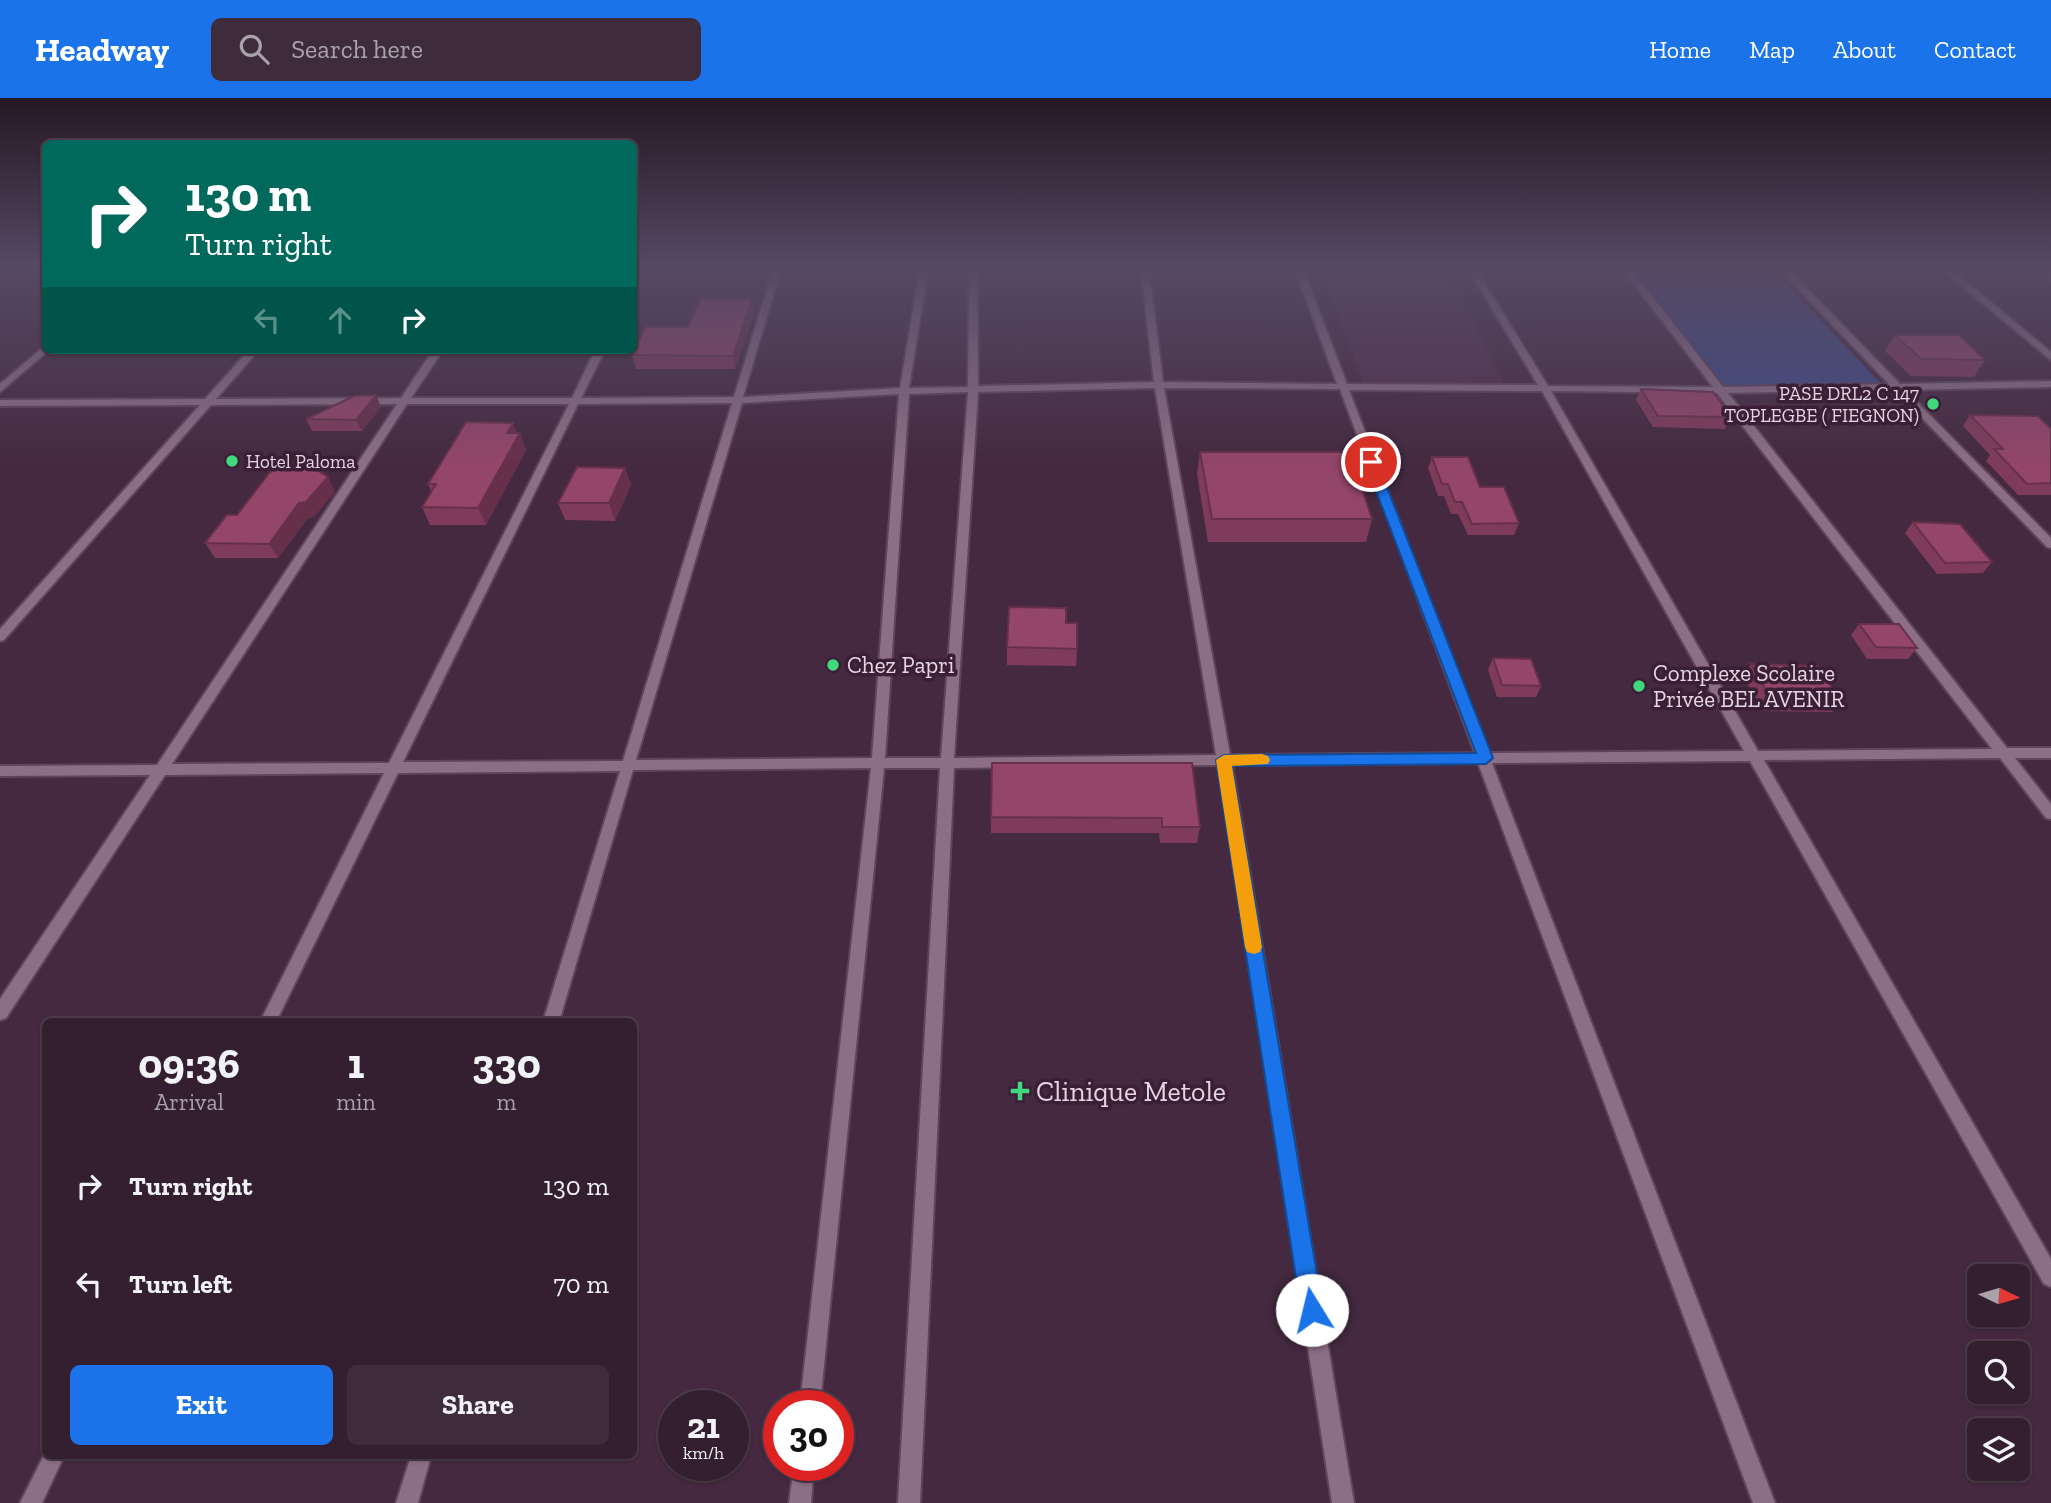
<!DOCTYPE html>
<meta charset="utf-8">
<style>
:root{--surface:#331f30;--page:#3e2c3c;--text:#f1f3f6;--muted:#a9a2ab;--line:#4e3d4c;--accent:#1a73e8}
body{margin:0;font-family:"Zilla Slab",serif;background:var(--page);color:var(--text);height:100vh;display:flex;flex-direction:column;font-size:26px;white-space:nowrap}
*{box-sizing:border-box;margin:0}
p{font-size:23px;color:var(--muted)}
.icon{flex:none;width:38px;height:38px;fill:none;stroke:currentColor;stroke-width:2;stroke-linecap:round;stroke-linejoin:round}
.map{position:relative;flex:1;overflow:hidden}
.drawer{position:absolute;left:42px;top:920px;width:595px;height:441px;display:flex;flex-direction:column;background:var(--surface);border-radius:10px;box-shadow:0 2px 5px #0004,0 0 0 2px var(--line)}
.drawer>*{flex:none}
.banner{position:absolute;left:42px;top:42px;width:595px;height:214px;border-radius:10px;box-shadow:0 2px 5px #0004,0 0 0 2px var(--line);background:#00695c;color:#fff;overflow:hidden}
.needle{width:46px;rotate:95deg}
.controls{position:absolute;left:1967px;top:1166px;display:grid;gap:14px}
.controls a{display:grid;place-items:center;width:63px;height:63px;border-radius:10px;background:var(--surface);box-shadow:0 2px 5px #0004,0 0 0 2px var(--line);font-size:35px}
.speed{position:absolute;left:658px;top:1292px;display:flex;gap:14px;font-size:35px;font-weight:700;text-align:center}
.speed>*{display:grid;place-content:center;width:91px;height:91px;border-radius:50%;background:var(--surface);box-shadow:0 2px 5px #0004,0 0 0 2px var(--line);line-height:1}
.speed small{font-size:18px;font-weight:400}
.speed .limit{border:10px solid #d22;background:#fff;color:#111}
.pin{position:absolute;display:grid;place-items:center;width:60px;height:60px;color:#fff;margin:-30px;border:4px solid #fff;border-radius:50%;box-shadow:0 2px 7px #0007}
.me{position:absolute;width:77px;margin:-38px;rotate:351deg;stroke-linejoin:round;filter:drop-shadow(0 0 5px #0008)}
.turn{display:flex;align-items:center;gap:24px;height:147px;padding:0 28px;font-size:32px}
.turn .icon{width:91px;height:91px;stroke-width:2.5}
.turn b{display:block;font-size:49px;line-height:60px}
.lanes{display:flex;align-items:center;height:66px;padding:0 28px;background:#0003;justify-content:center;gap:35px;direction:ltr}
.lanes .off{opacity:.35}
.eta{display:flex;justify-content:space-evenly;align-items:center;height:119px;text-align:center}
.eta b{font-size:42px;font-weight:800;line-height:49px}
.button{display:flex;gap:14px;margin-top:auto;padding:14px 28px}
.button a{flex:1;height:80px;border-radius:10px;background:var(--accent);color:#fff;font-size:28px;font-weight:800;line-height:80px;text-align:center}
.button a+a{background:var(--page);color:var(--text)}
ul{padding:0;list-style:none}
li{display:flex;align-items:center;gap:21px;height:98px;padding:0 28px}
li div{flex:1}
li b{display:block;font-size:26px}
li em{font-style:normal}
header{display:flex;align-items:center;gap:42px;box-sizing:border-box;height:98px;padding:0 35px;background:var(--accent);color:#fff}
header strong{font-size:33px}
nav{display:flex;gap:38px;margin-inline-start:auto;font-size:24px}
.search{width:490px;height:63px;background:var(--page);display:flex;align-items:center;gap:18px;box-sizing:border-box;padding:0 24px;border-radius:10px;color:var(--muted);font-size:26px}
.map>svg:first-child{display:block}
</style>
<header>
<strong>Headway</strong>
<div class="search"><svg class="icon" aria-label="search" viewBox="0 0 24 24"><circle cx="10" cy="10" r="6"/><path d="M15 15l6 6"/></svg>Search here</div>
<nav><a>Home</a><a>Map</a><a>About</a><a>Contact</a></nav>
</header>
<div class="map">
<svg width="2051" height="1405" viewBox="0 0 2051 1405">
<rect width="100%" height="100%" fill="#442940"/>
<path fill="#502f4b" d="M1322,171h124l60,116h-142z"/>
<path fill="#3d4a86" d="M1631,171h142l112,119 -166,1z"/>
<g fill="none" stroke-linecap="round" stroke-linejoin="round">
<defs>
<path id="minor" d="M635,171h8l-5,12 -4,3z
M773,171h8l-38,128 157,-9 20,-119h8l-19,119 59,-1 1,-118h8l1,117 176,-4 -13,-113h8l14,113 174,2 -42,-115h8l44,115 191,1 -70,-116h8l72,117 165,1 -91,-118h9l92,118 166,-3 -110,-115h9l112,115 151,-3v6l-146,3 146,148v10l-4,-1 -152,-157 -167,3 279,355h44v10h-36l36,46v15l-5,-1 -46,-60 -236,2 287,499v28l-7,-3 -294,-523 -258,2 283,740h-22l-275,-740 -246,2 122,738h-22l-114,-738 -264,3 -34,735h-22l42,-735h-56l-64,637h-20l71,-637 -238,2 -74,252h-16l77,-251 -222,2 -122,249h-16l124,-249 -219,2 -159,243 -6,2v-21l150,-224 -150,1v-10l157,-1 240,-361 -186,1 -207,235 -4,1v-12l200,-224 -200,1v-6l205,-1 44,-49h10l-43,49 185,-1 32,-48h10l-32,48h161l23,-48h10l-24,48 153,-1zM1155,290l61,367 -262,3 24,-366zM1164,290l176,1 135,364 -245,2zM1349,292l193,1 202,360 -256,2zM1551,293l166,2 275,356 -234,2zM968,294l-27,366h-56l24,-364zM899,296l-27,364 -236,2 106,-357zM732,305l-109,358 -220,1 175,-358zM407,306h162l-180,359 -217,1z
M1941,171h10l100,83v8z
M46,247v5h3l-49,42v-8z
M46,1353v5h18l-22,47h-22z
M411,1358h20l-13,47h-22z
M794,1367h20l-3,38h-22z"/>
</defs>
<use href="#minor" stroke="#5e455a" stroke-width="4"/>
<use href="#minor" fill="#8c6f87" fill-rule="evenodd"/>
</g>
<path fill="#7e3b5b" d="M2034,171h17v14z
M755,214l-20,57h-99l-4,-14 56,-28z
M1895,237l90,25 -11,17 -63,-1 -26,-25z
M1641,291l90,28 -6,12 -72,-2 -17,-27z
M381,309l-19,24h-50l-6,-12z
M1970,317l81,14v66h-33l-32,-34 4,-6 -27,-29z
M517,335l9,17 -40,75h-56l-8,-18 10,-15 -4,-8z
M1200,354l172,67 -6,23h-158l-11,-68z
M1432,359l48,30 39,36 -5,12h-46l-10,-21h-7l-7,-18h-6l-10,-28z
M625,370l6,17 -16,36 -50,-1 -7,-17z
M335,393l-21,26 -6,1 -30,40h-63l-10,-15 32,-28z
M1913,424l79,40 -9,11 -46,1 -32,-41z
M1066,525l11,26 -1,17 -69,-1v-18z
M1859,526l58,24 -9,11h-41l-16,-24z
M1493,560l48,28 -5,11h-39l-9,-27z
M1751,566l89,36 -8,12 -69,-1 -20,-35z
M1192,665l8,64 -3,16h-37l-1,-10h-168v-16z"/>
<path fill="#67304a" d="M752,201l3,13 -20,57 -2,-13z
M376,297l5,12 -19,24 -6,-11z
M513,325l5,13 2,-3 6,17 -40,75 -8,-17 29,-75z
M625,370l6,17 -16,36 -6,-18z
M328,379l7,14 -21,26 -6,1 -30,40 -9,-14 30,-41z"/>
<path fill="#93456a" stroke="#67304a" stroke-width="2" d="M700,201h52l-19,57 -101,-1 13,-28h43z
M1895,237h64l26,25 -64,-1z
M1641,291l72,3 18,25 -73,-1z
M376,297l-20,25 -50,-1 48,-23z
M1970,317l68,1 13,13v54l-24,1 -33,-35h9z
M466,324l47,1 -6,10h13l-42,75 -56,-1 14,-23h-8z
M1200,354h150l22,67h-160z
M1432,359h36l12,30h24l15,36 -47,1 -10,-22h-7l-7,-18h-6z
M288,368l26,2 14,9 -22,25 -7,1 -30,41 -64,-1 22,-28h10l33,-43z
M577,369l48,1 -16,35h-51z
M1913,424l47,2 32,38 -47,1z
M1009,509l57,1v15h11v26l-70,-2z
M1859,526h40l18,24 -41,-1z
M1493,560l38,1 10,27 -39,-1z
M1751,566l67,2 22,34 -69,-1z
M992,665h200l8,64h-38v-9l-171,-1z"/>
<linearGradient id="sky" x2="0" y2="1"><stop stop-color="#251723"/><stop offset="0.46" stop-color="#564964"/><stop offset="1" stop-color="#564964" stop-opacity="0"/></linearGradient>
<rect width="2051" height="368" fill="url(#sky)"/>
<path fill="#1a73e8" stroke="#114b97" stroke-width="2" d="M1367,361l10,3 116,296 -7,6 -254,2 91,544 -3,8 -8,3 -8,-3 -3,-8 -85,-550 8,-5 252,-2 -111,-291z"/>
<path fill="#f59e0b" d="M1262,656l6,2 2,4 -2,4 -36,2 30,181 -2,5 -6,2 -7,-2 -2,-5 -29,-187 8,-5z"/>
<g fill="#41d77c" stroke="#3a1f36" stroke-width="2.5">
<circle cx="1933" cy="306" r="7"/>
<circle cx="232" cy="363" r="7"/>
<circle cx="833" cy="567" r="7"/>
<circle cx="1639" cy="588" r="7"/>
<path d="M1016.5 982.5h7v7h7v7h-7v7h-7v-7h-7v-7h7z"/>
</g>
<g text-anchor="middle" stroke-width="7" stroke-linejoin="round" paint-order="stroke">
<g font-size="19" fill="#e6d5e3" stroke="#3a1f36" text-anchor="end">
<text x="1919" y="302">PASE DRL2 C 147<tspan x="1919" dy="22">TOPLEGBE ( FIEGNON)</tspan></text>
<text x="246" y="370" text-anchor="start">Hotel Paloma</text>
</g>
<g font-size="23" fill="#e6d5e3" stroke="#3a1f36" text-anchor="start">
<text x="847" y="575">Chez Papri</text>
<text x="1653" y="583">Complexe Scolaire<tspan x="1653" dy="26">Privée BEL AVENIR</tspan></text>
</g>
<g font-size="28" fill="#e6d5e3" stroke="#3a1f36" text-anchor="start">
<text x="1036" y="1003">Clinique Metole</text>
</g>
</g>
</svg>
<div class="controls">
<a><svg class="needle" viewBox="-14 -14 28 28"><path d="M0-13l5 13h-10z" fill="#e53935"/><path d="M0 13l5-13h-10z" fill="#a9a2ab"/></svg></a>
<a><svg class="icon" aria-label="search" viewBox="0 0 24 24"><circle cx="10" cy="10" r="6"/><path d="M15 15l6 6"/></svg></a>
<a><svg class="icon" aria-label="layers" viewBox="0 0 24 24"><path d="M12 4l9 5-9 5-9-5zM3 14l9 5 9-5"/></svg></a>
</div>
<div class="speed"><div>21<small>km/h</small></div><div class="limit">30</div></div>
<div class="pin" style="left:1371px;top:364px;background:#d93025"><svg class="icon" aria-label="arrive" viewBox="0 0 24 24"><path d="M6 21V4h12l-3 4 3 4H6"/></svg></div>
<svg class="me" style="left:1312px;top:1212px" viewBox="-20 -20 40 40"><circle r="19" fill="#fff"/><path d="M0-13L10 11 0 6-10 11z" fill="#1a73e8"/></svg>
<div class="banner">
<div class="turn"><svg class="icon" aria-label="right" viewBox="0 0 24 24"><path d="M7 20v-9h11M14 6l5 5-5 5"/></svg><div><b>130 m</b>Turn right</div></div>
<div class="lanes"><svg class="icon off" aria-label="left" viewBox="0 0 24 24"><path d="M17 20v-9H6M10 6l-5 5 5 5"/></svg><svg class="icon off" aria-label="ahead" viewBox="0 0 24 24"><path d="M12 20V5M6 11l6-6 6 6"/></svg><svg class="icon" aria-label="right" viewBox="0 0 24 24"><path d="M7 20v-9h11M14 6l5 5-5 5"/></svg></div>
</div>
<section class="drawer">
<div class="eta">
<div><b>09:36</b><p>Arrival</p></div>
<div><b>1</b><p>min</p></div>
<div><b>330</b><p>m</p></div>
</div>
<ul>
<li><svg class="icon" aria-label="right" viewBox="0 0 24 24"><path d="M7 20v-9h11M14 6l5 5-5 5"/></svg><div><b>Turn right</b></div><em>130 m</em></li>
<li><svg class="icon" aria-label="left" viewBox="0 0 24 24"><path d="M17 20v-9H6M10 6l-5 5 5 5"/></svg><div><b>Turn left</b></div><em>70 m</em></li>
</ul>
<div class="button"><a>Exit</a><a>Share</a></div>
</section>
</div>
